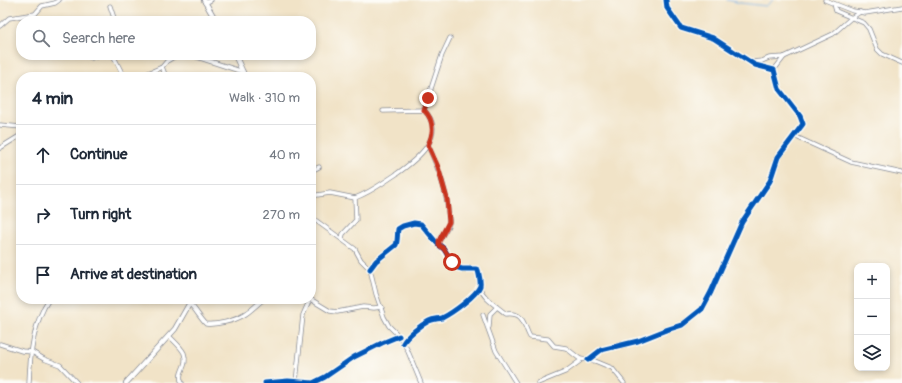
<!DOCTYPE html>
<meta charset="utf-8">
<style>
body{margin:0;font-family:Pangolin,sans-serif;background:#f2f2f3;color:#1f2937}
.controls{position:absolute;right:12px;bottom:12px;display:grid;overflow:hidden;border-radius:8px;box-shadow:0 2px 6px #0003}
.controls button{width:36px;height:36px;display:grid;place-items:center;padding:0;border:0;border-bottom:1px solid #e0e1e3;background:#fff;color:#1f2937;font:20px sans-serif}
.stop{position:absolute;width:12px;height:12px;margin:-9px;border:3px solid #c8321e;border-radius:50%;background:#fff}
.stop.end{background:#c8321e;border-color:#fff;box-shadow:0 1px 4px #0008}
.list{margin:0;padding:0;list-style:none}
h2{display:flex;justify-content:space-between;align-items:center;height:52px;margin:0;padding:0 16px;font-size:17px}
h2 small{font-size:13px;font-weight:400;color:#747a83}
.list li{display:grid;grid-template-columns:26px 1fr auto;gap:12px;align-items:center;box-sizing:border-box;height:60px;padding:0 16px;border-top:1px solid #e0e1e3}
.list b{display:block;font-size:15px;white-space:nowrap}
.list em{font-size:13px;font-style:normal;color:#747a83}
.icon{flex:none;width:22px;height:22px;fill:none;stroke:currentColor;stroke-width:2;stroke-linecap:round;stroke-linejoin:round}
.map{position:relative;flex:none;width:902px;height:383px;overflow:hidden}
.search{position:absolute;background:#fff;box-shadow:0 2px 6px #0003;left:16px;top:16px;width:300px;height:44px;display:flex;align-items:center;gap:10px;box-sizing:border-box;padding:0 14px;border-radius:16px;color:#747a83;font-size:15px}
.panel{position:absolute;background:#fff;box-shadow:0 2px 6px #0003;left:16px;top:72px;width:300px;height:232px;border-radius:16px}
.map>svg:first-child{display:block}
</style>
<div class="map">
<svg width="902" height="383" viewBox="0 0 902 383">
<rect width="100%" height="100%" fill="#fdfcf7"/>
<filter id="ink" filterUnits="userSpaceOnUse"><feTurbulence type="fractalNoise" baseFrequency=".025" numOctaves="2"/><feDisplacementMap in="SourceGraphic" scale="8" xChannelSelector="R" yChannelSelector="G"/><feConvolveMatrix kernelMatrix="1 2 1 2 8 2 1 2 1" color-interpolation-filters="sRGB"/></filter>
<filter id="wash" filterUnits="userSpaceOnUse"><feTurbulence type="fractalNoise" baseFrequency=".012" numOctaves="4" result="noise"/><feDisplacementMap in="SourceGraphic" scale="16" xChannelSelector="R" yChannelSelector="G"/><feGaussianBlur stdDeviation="0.9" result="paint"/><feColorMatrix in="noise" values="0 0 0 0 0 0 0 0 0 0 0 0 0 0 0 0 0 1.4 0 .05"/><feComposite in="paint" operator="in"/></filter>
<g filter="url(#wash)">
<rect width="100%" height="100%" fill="#f1e3c7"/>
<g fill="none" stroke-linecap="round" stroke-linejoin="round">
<!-- stream -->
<path stroke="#78b0e7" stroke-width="1" d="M727,0L741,3L766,6L773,0"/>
</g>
</g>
<g filter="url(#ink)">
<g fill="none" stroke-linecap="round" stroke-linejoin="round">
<!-- minor casing -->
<g stroke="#868992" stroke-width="5">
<g id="minor">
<path d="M666,0L667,8L681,28L713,38L755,65L774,70"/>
<path d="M825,0L853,11L865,13L902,7"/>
<path d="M205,3L211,0"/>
<path d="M834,4L836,11L864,23L869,29L877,49L882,54L902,63"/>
<path d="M110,6L115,21"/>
<path d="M0,26L9,18L35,14L42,6L55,3L59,0"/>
<path d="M89,55L91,58L102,55H113"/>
<path d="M113,55L124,77"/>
<path d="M191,55L243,72"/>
<path d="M752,62L762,61L769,58L784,57L833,34L851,18L860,12"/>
<path d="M162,67L166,77"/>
<path d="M774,70L784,57"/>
<path d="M139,77L162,67L167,61L177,55"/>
<path d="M424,110L442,55L450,38"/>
<path d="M0,125L21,127"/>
<path d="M794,136L851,162L902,173"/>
<path d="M428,145C437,166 446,187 448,211C448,215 450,219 449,223C447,231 439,236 439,245"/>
<path d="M0,148L21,135"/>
<path d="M311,171L319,167"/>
<path d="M311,196L330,193L355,198"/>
<path d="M311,217L355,249L361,260L370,269L376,294L384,317L389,326L399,336L407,349L421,383"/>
<path d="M342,239L343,234L356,220L355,198C371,192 381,184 395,175C415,161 449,136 424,110L383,111"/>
<path d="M370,269L376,261L396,245C398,240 397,234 398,229L403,226L414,223L421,224L436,242L444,249L455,267L462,269H476L478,270C479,275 481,281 480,286C476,296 452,313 442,318C438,319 433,319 429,321C421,325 408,335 403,343"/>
<path d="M479,286C484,300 496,305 506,314C525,312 523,325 530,337L548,339L554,346L566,348L580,359V361L565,372L538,383"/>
<path d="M310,299L330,311L337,312L363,307L374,308L382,307"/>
<path d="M190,304C196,310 200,318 206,324C217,325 234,321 244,315C251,311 257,304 264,299"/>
<path d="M483,315L496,351L516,383"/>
<path d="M489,327L490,314L497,307"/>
<path d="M169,336C174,341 181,347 184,353C189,367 176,372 182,383"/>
<path d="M0,344L22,351L32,352L44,359L60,365L77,383"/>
<path d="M580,359L595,361L612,368L624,383"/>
<path d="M588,360L601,350L638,341L666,330L682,325L702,309L711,292L742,222L770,181L778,157L803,124L800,116L779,89L774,70"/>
<path d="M296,382L303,315L310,299"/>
<path d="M29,383C30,355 33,323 49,299"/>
<path d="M265,383L288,381L313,383L325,377L354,357L382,343L399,336"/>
</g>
</g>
<!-- secondary casing -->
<g stroke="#868992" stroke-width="6">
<g id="secondary">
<path d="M204,0L216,21"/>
<path d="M235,55L245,77"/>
<path d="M126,383L175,329L192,299"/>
</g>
</g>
<!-- minor -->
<use href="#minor" stroke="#fff" stroke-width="3.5"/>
<!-- secondary -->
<use href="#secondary" stroke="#fff" stroke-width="4.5"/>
<!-- cycleway casing -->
<g stroke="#fdfcf7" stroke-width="8">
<g id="cycleway">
<path d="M370,269L376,261L396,245C398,240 397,234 398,229L403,226L414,223L421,224L436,242L444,249L455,267L462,269H476L478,270C479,275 481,281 480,286C476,296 452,313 442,318C438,319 433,319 429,321C421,325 408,335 403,343"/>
<path d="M588,360L601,350L638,341L666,330L682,325L702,309L711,292L742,222L770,181L778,157L803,124L800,116L779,89L774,70L755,65L713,38L681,28L667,8L666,0"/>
<path d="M265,383L288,381L313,383L325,377L354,357L382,343L399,336"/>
</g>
</g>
<!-- cycleway -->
<use href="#cycleway" stroke="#0057b8" stroke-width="5"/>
</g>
</g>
<g fill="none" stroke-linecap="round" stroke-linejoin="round" filter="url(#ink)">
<!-- route -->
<path stroke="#c8321e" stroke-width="5" d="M428,98L424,110C434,120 434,133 428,145L438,167L447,199L449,222L439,241V245L444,249L452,262"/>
</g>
</svg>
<div class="controls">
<button>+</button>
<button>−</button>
<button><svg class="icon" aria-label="layers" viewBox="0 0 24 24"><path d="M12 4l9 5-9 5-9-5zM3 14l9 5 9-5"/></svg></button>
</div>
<div class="stop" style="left:452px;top:262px"></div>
<div class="stop end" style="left:428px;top:98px"></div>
<div class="search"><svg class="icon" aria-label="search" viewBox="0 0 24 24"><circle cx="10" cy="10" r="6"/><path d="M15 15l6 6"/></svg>Search here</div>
<section class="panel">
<h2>4 min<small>Walk · 310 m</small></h2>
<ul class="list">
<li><svg class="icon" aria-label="ahead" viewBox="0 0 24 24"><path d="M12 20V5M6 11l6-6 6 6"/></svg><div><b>Continue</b></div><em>40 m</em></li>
<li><svg class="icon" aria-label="right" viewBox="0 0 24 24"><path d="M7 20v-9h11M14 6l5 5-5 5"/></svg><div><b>Turn right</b></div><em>270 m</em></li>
<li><svg class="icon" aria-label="arrive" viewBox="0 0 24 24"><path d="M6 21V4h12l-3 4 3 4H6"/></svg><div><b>Arrive at destination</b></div></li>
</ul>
</section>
</div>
